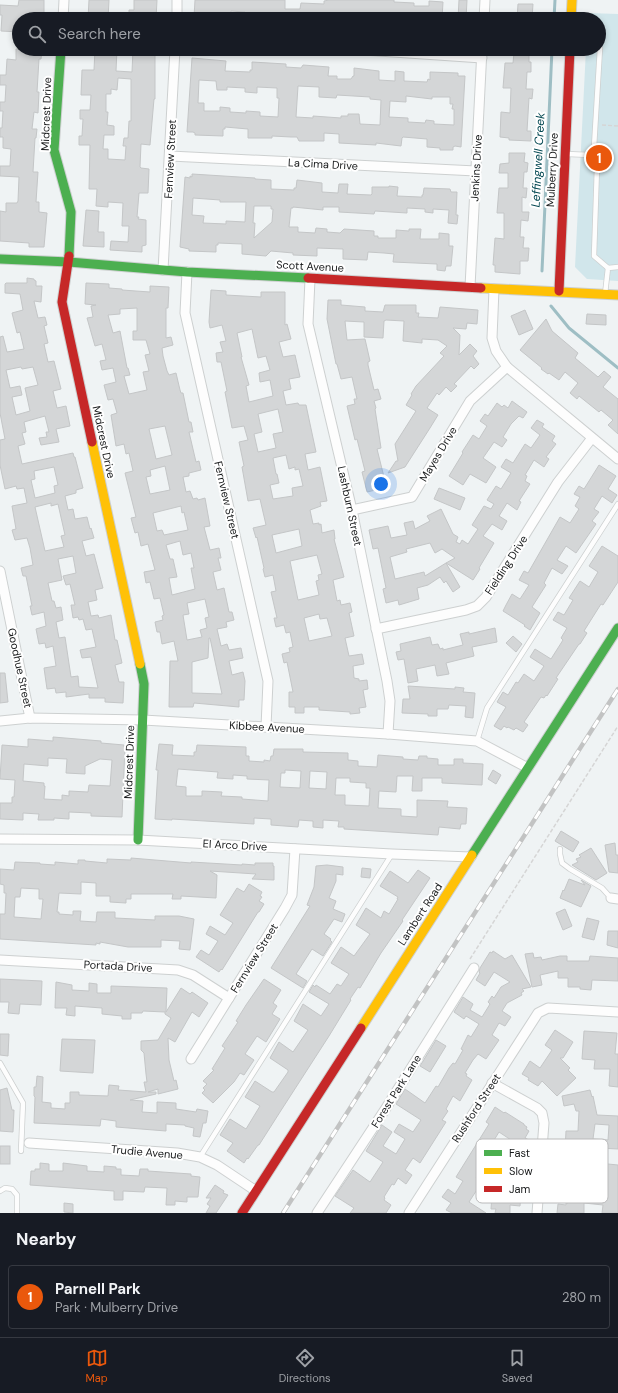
<!DOCTYPE html>
<meta charset="utf-8">
<style>
body{margin:0;font-family:"DM Sans",sans-serif;background:#242831;color:#f1f3f6}
.you{position:absolute;left:381px;top:484px;width:14px;height:14px;margin:-10px;border:3px solid #fff;border-radius:50%;background:#1a73e8;box-shadow:0 0 0 6px #1a73e833}
.badge{display:grid;place-items:center;width:26px;height:26px;border-radius:50%;background:#ea580c;color:#fff;font-size:13px;font-weight:700}
.pin{position:absolute;translate:-50% -50%;border:2px solid #fff;box-shadow:0 1px 4px #0006}
.list{margin:0;padding:0;list-style:none}
h2{display:flex;justify-content:space-between;align-items:center;height:52px;margin:0;padding:0 16px;font-size:17px}
h2 small{font-size:13px;font-weight:400;color:#9ea1a6}
.list li{display:grid;grid-template-columns:26px 1fr auto;gap:12px;align-items:center;box-sizing:border-box;height:64px;margin:0 8px 8px;padding:0 8px;border:1px solid #363941;border-radius:4px}
.list b{display:block;font-size:15px;white-space:nowrap}
.list p{margin:0;font-size:13px;white-space:nowrap;color:#9ea1a6}
.list em{font-size:13px;font-style:normal;color:#9ea1a6}
.icon{flex:none;width:22px;height:22px;fill:none;stroke:currentColor;stroke-width:2;stroke-linecap:round;stroke-linejoin:round}
.map{position:relative;flex:none;width:618px;height:1213px;overflow:hidden}
.search{position:absolute;background:#171b24;box-shadow:0 2px 6px #0003;left:12px;right:12px;top:12px;height:44px;display:flex;align-items:center;gap:10px;box-sizing:border-box;padding:0 14px;border-radius:22px;color:#9ea1a6;font-size:15px}
.sheet{height:124px;background:#171b24}
nav{display:flex;justify-content:space-around;align-items:center;box-sizing:border-box;height:56px;border-top:1px solid #363941;background:#171b24;font-size:11px;color:#9ea1a6}
nav a{display:grid;justify-items:center;gap:2px}
nav .on{color:#ea580c}
.map>svg:first-child{display:block}
</style>
<div class="map">
<svg width="618" height="1213" viewBox="0 0 618 1213">
<rect width="100%" height="100%" fill="#eff3f4"/>
<!-- green -->
<path fill="#d1e6eb" d="M588,13L618,14V281L587,279L575,267L586,49H599V19H588Z"/>
<g fill="none" stroke-linecap="round" stroke-linejoin="round">
<!-- stream -->
<g stroke="#9ebec4" stroke-width="3">
<path d="M554,19L555,0"/>
<path d="M542,271L552,49"/>
<path d="M551,306L569,328L618,368"/>
</g>
</g>
<!-- building -->
<g fill="#d4d6d7" stroke="#c4c6c7" fill-rule="evenodd">
<path d="M19,0H44V19H19V32L1,31L2,15H0V5L18,6Z"/>
<path d="M89,0H109L108,19H88Z"/>
<path d="M134,0H157L156,19H129V10H134Z"/>
<path d="M195,0H285V9H300L301,3L324,4V1L329,0H394V2L414,3V6H429V1L443,2L442,19H357V17L340,16V19H254L255,14L245,13V12L231,11V13H229V19H202V17H194Z"/>
<path d="M459,0H467L466,19H458Z"/>
<path d="M518,4H533L532,19H517Z"/>
<path d="M16,49H42L41,59H39L37,92H39L38,113L34,112L32,129H37L36,138H35L33,172H38L36,202H39V212L47,213L44,247H29V243L0,241V211L6,212V203H17L18,201L19,177L0,176V166H10L11,149L3,148V137H0V128H2L3,111H0V102H5L6,85H0V75H6L7,59L16,60Z"/>
<path d="M95,49H117L116,71L132,72L133,49H155V99H154L150,145L141,144L140,167L141,168L149,169L148,193H139L137,217H139L138,219L146,220V245L142,246V252L110,250L111,241L128,242L129,226H122L123,203L108,202V207L96,206L97,189H89L90,145H79V136H82L83,119H80V110H90L91,95H81L82,70H94ZM118,78L131,79V121H129L128,138H124L123,146H126L125,160L108,159V149H103L104,135H114V126L107,125L108,112H106V94H111V89L117,90Z"/>
<path d="M514,53L529,54V62H531V72H527L526,89H533L532,99L529,98L527,131H531V141L509,140V138L500,137L501,112L510,113L511,88H503L505,63H513Z"/>
<path d="M192,58L226,61L225,71L250,72V70H252V62L286,64V67L301,68L303,65L329,67L328,76H337V79H351L353,76H354V68L379,71V80L395,81V71L404,72V81L427,82L428,79L430,80V72L458,73V76H465L461,147L455,146L453,147V150H440V148L427,147V139L403,137L402,138L401,146L376,143V145L339,143V134L324,133V141H299L297,137H291L272,136V138H248V129L225,127V129H223V136L195,135V133L193,132H187ZM199,80L216,81L217,90H227V87L245,88V92L257,93V87L277,88V98H279L278,117L260,116V112L246,111V113L230,112V108L220,107V111H204V103H198ZM298,86L319,87V97L336,98L337,95L370,97V99L381,100L380,125L360,124L359,114H348V116H341V118L313,116V118L296,117ZM406,96L432,99V97H450V104H453L452,109H454V125L434,124V121L426,120L425,123L408,122V118L389,117L390,101L406,102Z"/>
<path d="M509,153H525L524,162L528,163L527,172H524L523,188H527L526,198L522,197V212H529L528,221L521,220L520,237H524L523,248H529L528,261H520V274L495,272V265H493L495,238L504,239V213H497L499,188H508V173H499L500,164L509,163Z"/>
<path d="M192,174L255,178V179L271,180V189L294,190V188H296L297,180L322,183V192L338,193L339,184H348L347,194L371,195L372,194V187H389V186L398,187L397,196L420,197H422V195H423L424,188L450,189L451,192H457L456,215H458L457,224L448,223L449,210L433,209V213L425,212V209L407,208V213L375,211L374,214L339,212V207H323V210L293,207V208H291L289,227H298V232L315,233L316,228L327,229V232L340,233L344,229L374,231V236H378V238H396V230L409,231V229H421L420,239H439V233L449,234V246H453L451,266H446L445,271L437,270V264L393,262L394,254L384,253L368,252L367,260L343,259V249L317,248V256L293,255V253L271,251L266,256L242,254V244L218,243V245H216V252L189,251V249L180,247L185,177L190,178V176L192,177ZM193,198L220,200V202H246L245,222L226,221V224L203,223L204,216L192,215ZM254,206H271V209H273L272,222L254,238L255,223H253Z"/>
<path d="M86,210L99,211L98,232H104V247L83,246Z"/>
<path d="M27,278L34,279V280L36,281V286H42L41,302L34,301L38,318L45,317L47,325L44,326L48,343L44,344L48,362L54,361L61,389L53,391L57,408L66,406L70,426L56,429L59,442L41,445L39,438L47,437L46,432H49L45,416L24,422L26,432L22,433L25,444L18,446L22,464L73,453L74,457H75L83,488L76,490V493L65,496L68,510L73,509L75,519L87,517L90,529L91,528L94,538L82,541L86,556L94,554L103,588L95,590L97,600L88,602L91,616L98,615L99,618L111,615L115,640H117L122,663L115,665L119,682H124L123,703L105,702V698H89V694L66,697V692L56,693L55,688L47,689L44,668L56,666L53,646L46,648L45,643L39,644L36,629L46,626L44,612L32,615L30,606H32L26,576H23L21,568L33,565L30,548L27,538L15,540L12,530L16,529L12,506L27,503L24,488L17,489L16,486L5,489L0,465V440L5,439L0,413V337L3,336L7,352L24,349L20,332L17,333L12,313L23,310L20,294L5,293V284L6,283H27ZM21,367L22,369L33,367L38,385L25,388L30,411L16,415L12,397L22,395L20,386L10,388L6,370ZM54,467L58,485L54,486L55,493L35,498L31,480L35,479L34,471ZM51,503V506L58,504L65,535L61,536L64,547L45,551L35,507ZM73,556L76,573L63,576L66,585L70,584L75,605H71L73,618L78,617L79,620L83,619L86,630L92,629L96,647L80,650L82,658L91,657L98,688L79,687L78,676L71,677L65,637L59,638L56,622L63,620L61,607L56,608L54,601H52L48,583L62,580L58,559Z"/>
<path d="M86,283L109,284V288L122,289V290L150,292V286L169,287L168,308H166V338L171,337L173,345L162,348L163,356L167,371L169,375L176,373L180,390L181,393H183L189,422H191L193,432H189L196,462L199,461L201,470L189,473V476L183,477L186,492L190,491L193,499L197,498L198,500L205,498L210,526L204,527L209,546L210,550L219,548L221,558H218L221,570L213,572L217,590L224,588L229,612H232L234,620L226,622L227,627L217,629L221,646L227,644L229,650L241,648L243,658L229,661L232,675L243,672L245,681L244,700H239V707L194,703L193,707H169L170,661H178L174,641L162,644L160,632H157L155,622L163,620L162,616L164,615L160,598L154,599L150,582L146,583L144,572L155,570L148,544L141,546L138,532L135,533L131,518L136,517L125,473L133,471L129,453L126,454L124,444L116,446L111,415L117,413L113,399L108,400L104,385L116,382L113,368L102,370L100,361L106,360L102,344L95,346L87,318L93,317L91,306L96,305L85,304ZM137,308V331H133V340H146L150,354L145,355L149,371L143,372L147,390L129,394L124,376L130,375L128,368H127L120,331L113,333L108,315L120,314V309ZM165,426L172,455L156,459L149,429ZM165,466L170,490L150,494L146,477L151,476L150,470ZM181,506L182,513L184,512L188,530L164,535L162,530L157,531L153,513ZM180,541L183,555L191,553L194,568H191L195,589L172,595L169,578L177,577L173,559H170L166,545ZM205,599L209,617L205,618L207,628L200,630L202,637L187,640L183,615L189,614L187,603ZM209,638H210L222,694L192,693V662L208,658Z"/>
<path d="M211,290L226,291V295L261,297V292H285V325L287,324L291,339L279,342L283,357L295,355L300,377L289,379L291,389L283,391L286,405L298,403L299,405H306L316,452L305,454L308,470L320,467L327,501L320,502L321,506L310,510L313,524L319,523V525L321,524L322,533L334,530L335,539H334L344,577L333,580L337,601L340,600L341,605L350,603L352,612L349,613L354,636L345,638L349,656L362,654L364,664L353,666L354,678L359,679V681L367,680L368,689L363,690L366,707L359,708L360,713L350,714V712L319,710V707H304V713H295V707H289V692H293L287,662L284,663L282,654L290,652L289,648L293,647L290,632L286,633L284,625L276,627L274,618H277L271,592L276,591L273,575L265,577L263,569L264,568L257,537L256,538L253,528L266,525L260,499L248,501L242,467L244,466L239,442L248,440L244,426L232,428L225,392L227,391L221,362H217L216,353L223,352L220,342L226,341L222,325L210,328L209,322ZM252,329L258,358L266,356L270,370L259,373L260,382L270,380L273,396L249,402L246,386L249,385L241,357H242L237,333ZM278,409L283,432L273,434L276,448L258,452L254,434L262,432L258,414ZM286,455L289,469L295,467V470L299,469L303,486L292,488L293,496L273,499L270,485L279,483L277,474H276L273,458ZM299,529L302,546L276,553L272,535ZM317,555L322,574L318,575L319,580L316,581L319,595L298,600L290,561ZM319,614L320,619L327,618L332,636L309,641L304,618Z"/>
<path d="M328,300H341V305L365,307V311L383,312L385,305H416V313H419L418,317L438,318L440,307L478,310L477,324L467,323L466,329L453,328L460,335L459,355L470,344L477,351L473,356L479,364L474,369L471,366L454,384L457,386L451,392L446,387L439,395L437,393L427,408L438,415L430,428L405,467L388,473L396,461H398L395,444L416,411L406,405L412,395L411,394L416,386L444,356L440,353L447,346L438,340L422,339V343L403,341L404,321L386,320L384,321L383,338L364,337V322L345,321L347,340L365,339L370,361L368,362V365L374,390L378,389L381,399L374,401L376,408L375,409L381,448L377,449L384,477L378,478L380,489L367,492L362,472L365,471L357,439L355,440L347,406L355,404L354,399H357L352,377L341,379L337,364H336L327,319Z"/>
<path d="M525,310L533,329L519,335L511,316Z"/>
<path d="M587,314L606,315V325L586,324Z"/>
<path d="M546,319L552,331L578,353L575,358L598,377L604,371L611,377L603,387L618,399V434L608,425L613,420L601,410L599,412L579,396L577,399L570,393L578,383L565,372L559,380L549,373L548,374L541,369L542,368L520,350Z"/>
<path d="M512,401L527,412L523,418L519,416L511,424L503,437L507,440L502,447L494,442L483,458L496,467L486,483L470,474L463,485L449,476L463,453L462,452L473,435L479,439L487,426L480,421L485,414L488,416L497,403L502,407L504,405L508,408Z"/>
<path d="M537,420L544,424L542,427L555,436L552,441L556,444L546,457L549,459L544,467L534,460L525,475L527,476L525,481L530,484L519,501L521,502L517,510L507,503L499,516L507,521L502,530L492,524L483,536L494,543L479,568L480,569L473,580L446,563L455,558L442,549L435,553L430,543L406,549L407,552L390,557L395,579L424,572L425,576L446,563L460,587L453,592L446,581L444,583L440,577L428,585L417,588L419,599L399,605L398,600L386,603L383,589L386,588L378,548L373,549L369,530L388,526L391,538L407,535L404,523L413,521L415,529L430,521L427,516L441,509L453,534L458,537L456,542L460,544L462,540L468,544L478,529L472,525L484,506L491,509L494,504L487,500L496,486L501,489L511,473L501,467L506,459L513,463L525,444L531,448L540,435L531,428Z"/>
<path d="M599,465L616,476L608,489L617,495L612,503L602,496L594,509L599,512L592,521L596,524L576,553L566,546L557,560L568,566L562,574L552,568L544,583L546,585L532,607L540,613L530,630L524,626L525,625L503,611L506,605L512,594L520,599L529,585L519,580L524,571L528,573L560,517L570,523L579,509L575,506L580,497L574,494L579,486L584,489Z"/>
<path d="M439,488L465,498L460,510L434,499Z"/>
<path d="M602,546L618,556V582L603,605L601,604L584,631L587,633L580,644H579L556,678L558,679L547,696L546,695L544,698L541,697L524,722L528,725L523,732L516,728L514,730L508,727L507,728L504,726L501,730L494,726L506,707L497,702L503,692L508,695L516,682L518,683L524,674L534,681L544,666L530,657L535,649L551,659L563,640L561,638L567,628L553,620L558,612L564,615L573,600L569,598L580,581L589,587L598,572L589,566Z"/>
<path d="M495,628L497,642L472,647L474,656L446,663L449,674L437,676L435,665L416,669L418,681L408,683L404,659L398,660L396,652L401,651L400,644L430,637L432,645L438,644L440,649L443,648V650L463,645L460,634L469,632V634Z"/>
<path d="M513,636L522,644L516,652L506,643Z"/>
<path d="M0,673H5L8,702L0,703Z"/>
<path d="M408,686L455,689V687L464,688L463,692L475,693L473,718L465,717L466,706L449,705L448,709H437V716H428V714L402,713L403,699H410Z"/>
<path d="M53,737L101,741V743L124,745V747H125L122,817L91,816V813L69,812V819L54,818V820H38L39,814L23,813V820L0,819V803H12V797H14L15,780L0,779L2,745L28,747V739L53,741ZM48,758L67,759L66,773L85,774V766L100,759L112,760L110,786L89,785L88,792L69,791V796L62,795V800L44,799L45,786H44V783L23,781L24,764L48,766Z"/>
<path d="M159,744L173,745L172,755L194,756V752H196L197,745L246,747V756H249V761L264,762V760L270,761L271,756H273L274,749H303V752L348,753V760L358,761V766L377,767L378,755L403,757V759L418,760L419,756H427V758L438,759V765H454V759H463V763L483,764L482,785L442,783V778H422V791H412L413,776H397L396,792L379,791L378,808L401,809V816L417,817V800L448,801L447,807L467,808L466,824H461L460,829L439,827L438,835L344,829V827H338L339,821L323,820V828L313,827V821L299,820L298,827L271,825V819L254,818V824L172,819V820L155,819L158,770H156ZM178,769L218,772L217,778L233,779V775L247,776V779L269,780L268,801L242,799V797L221,796L222,792L202,791V796H186V787L176,786ZM285,770L301,771L300,788L280,787L281,773H285ZM310,771L327,772L326,789L309,788ZM336,778H350V782L366,783V788H370L369,806L345,805V795H335Z"/>
<path d="M493,770L501,775L496,784L488,779Z"/>
<path d="M561,831L579,842L573,852L555,841Z"/>
<path d="M615,843L616,855H618V873L609,872L605,845Z"/>
<path d="M591,848L607,873L596,880L572,865L578,862L576,859L581,857L579,855Z"/>
<path d="M131,858L191,863V862L242,865V864L255,865V863H273V866H274V880L252,879L256,874L210,871L217,875L216,898L181,896V899H172L173,894H131V899H126V903L110,902V896H96V883L81,882V894L59,893L57,912H59V914L73,915V911H81L80,921L96,922L97,912H115V918L155,920V916H179L194,919L190,950L179,949L180,941L161,940V947H128L100,942V944L96,943V945L0,939V914H5L6,893H4V885L0,884V869L14,870L15,862L40,863V864L55,865V862L78,864V860H85V861L107,863V859L131,860ZM21,888L39,889V899H43L41,919L14,917L15,897H20Z"/>
<path d="M327,865L343,867V875L336,874V881L329,898L336,901L333,909L345,914L342,922L334,919L324,934L331,939L330,940L332,942L323,956L312,949L296,974L307,981L303,988L271,968L310,906L307,905L314,887L316,866Z"/>
<path d="M362,868L371,869L370,878L361,877Z"/>
<path d="M418,870L430,878L402,920L403,921L381,953L360,988L358,987L350,999L351,1000L329,1036L280,1112L259,1145H258L248,1159L247,1158L244,1163L227,1151L233,1143L220,1135L230,1119L246,1129L260,1106L245,1097L255,1081L272,1092H274L288,1072V1070L270,1058L279,1042L293,1052L308,1030L294,1021L303,1004L321,1016L329,1004L309,992L313,985L315,987L316,985L330,994L337,984L341,986L349,974L331,963L341,947L354,956L370,934L356,925L366,908L381,918L384,911L389,914L398,899H397L398,897L380,886L390,871L408,883Z"/>
<path d="M569,879L585,885L581,880L591,886L581,907L560,898L563,890L564,891Z"/>
<path d="M249,884L262,892L260,896L262,897L259,901L264,904L259,912H258L222,970L221,969L219,972L196,957L201,950L209,955L218,941L206,934L210,926L225,935L233,923L220,915L237,888L244,892Z"/>
<path d="M565,909L572,926L563,930L556,913Z"/>
<path d="M587,918L599,921L594,940L582,937Z"/>
<path d="M608,931H618V948L607,945Z"/>
<path d="M493,951L505,959L512,955L531,987L522,989L524,991L521,993L522,995L507,1003L502,1011L511,1017L505,1026L499,1023L492,1035L499,1040L486,1059L478,1054L473,1060L465,1073L467,1074L466,1076L472,1080L460,1101L453,1096L446,1109L448,1111L442,1120L446,1122L420,1163L413,1158L405,1170L412,1175L406,1184L398,1178L394,1185L392,1184L384,1197L385,1198L384,1200L391,1205L386,1213H350L354,1208L335,1196L353,1170L370,1182L383,1162L366,1151L382,1125L392,1132L383,1146L396,1154L405,1139L394,1132L399,1124L413,1132L421,1120L396,1104L405,1089L425,1103L436,1086L438,1087L449,1068L453,1063L455,1064L463,1050L461,1049L468,1035L471,1037L479,1024L466,1016L464,1019L454,1012L463,997L473,1004L470,1010L482,1017L490,1004L488,1002L492,996L494,998L501,987L510,982L494,972L485,986L476,980L480,973L479,972L480,968L490,952L492,953Z"/>
<path d="M533,953L534,958L541,957L542,960L560,956H567V961H589L590,956L618,958V981L592,980L591,990L580,989V987H568V978H558V971L540,975L542,985L532,987L525,954Z"/>
<path d="M0,979L42,981L41,1005L20,1004L19,1014L8,1013L9,1002H0Z"/>
<path d="M264,979L281,990L273,1003L277,1006L272,1014L280,1019L266,1042L257,1036L245,1054L254,1060L244,1075L240,1073L234,1082L213,1103L202,1093L205,1090L203,1088L207,1084L203,1081L214,1070L212,1069L225,1048L222,1046L238,1022L236,1021L246,1005Z"/>
<path d="M56,982L72,985V990L89,991V983L97,984V993H111V986L167,988L166,1012L181,988L190,994L192,992L208,1003L199,1017L192,1012L175,1042L168,1038L169,1060L174,1081L176,1080L178,1089L158,1094V1089L148,1092H156V1094L130,1100L143,1101L142,1112L157,1113V1102L176,1103V1109L196,1112L197,1109L208,1111L206,1123H203L200,1137L193,1136L194,1128L185,1126V1125L166,1124V1131L116,1127V1121L101,1119L100,1126L34,1123L35,1097L34,1096V1087H36L37,1076L43,1077L42,1102L51,1103V1108L65,1109V1103H70V1092H79V1095L108,1096L109,1085L119,1086L118,1090L146,1092L144,1082H147L146,1074L144,1053L141,1050V1041L158,1040L171,1018L165,1014V1012L143,1011L142,1013H131V1019H122V1016L102,1014V1008L75,1006V1016L66,1015L67,1008H55Z"/>
<path d="M555,1030L573,1042L563,1058H560L570,1068L568,1070L576,1078L557,1096L542,1081L538,1086L528,1080L529,1078L522,1074L530,1061L540,1068L552,1050L545,1045Z"/>
<path d="M584,1031L617,1033L615,1054H618V1087L609,1086L610,1069H594L595,1060L582,1059Z"/>
<path d="M0,1034H9L8,1056L0,1055Z"/>
<path d="M62,1039L95,1040L93,1073L60,1071Z"/>
<path d="M436,1040L446,1046L430,1072L420,1066Z"/>
<path d="M7,1088L12,1110H14L13,1132L0,1131V1090Z"/>
<path d="M590,1090L592,1097L593,1096L597,1115L618,1116V1149L598,1148V1155L582,1153L581,1170H589V1179H587L586,1195L601,1196L602,1190H606L607,1174L597,1173L598,1163L618,1165V1213H602L603,1205L584,1203V1213H557L558,1204L566,1205V1203H568L569,1180H560L561,1156H562L563,1151H565L566,1131H578L579,1111H576L574,1104L564,1106L562,1096ZM595,1124L609,1125L608,1140L593,1139Z"/>
<path d="M495,1107L504,1113L505,1112L524,1124V1125L527,1127L526,1129L529,1131L525,1138L529,1140L525,1147L520,1206L510,1205V1213H495L496,1209H491L492,1194H501L502,1174H512L515,1140L514,1142L499,1132L488,1150L498,1156L493,1165L487,1160L476,1178L482,1182L469,1202L486,1213H452L446,1210L451,1203L442,1197L448,1189L455,1194L463,1181L456,1177L489,1124L486,1122Z"/>
<rect x="0" y="1146" width="10" height="18"/>
<path d="M40,1163L49,1164V1171H63V1163L87,1166V1171L104,1172V1166L116,1167V1169H121V1175L139,1176L140,1169H148V1171L191,1174V1176L200,1177L198,1197H187V1202L175,1201V1205H166L167,1188L145,1187L144,1192L123,1191V1200H114V1191L30,1185L31,1171H35V1169H40Z"/>
<path d="M215,1185L224,1191L223,1193L228,1195L216,1213H206L210,1206L207,1204L211,1198H206Z"/>
<path d="M64,1203L73,1204V1213L64,1212Z"/>
</g>
<g fill="none" stroke-linecap="round" stroke-linejoin="round">
<!-- lane casing -->
<g stroke="#cdd0d0" stroke-width="6">
<g id="lane">
<path d="M567,154L590,155L594,147L600,48L599,46"/>
<path d="M590,155L596,161L597,167L594,256L608,268"/>
<path d="M605,294L608,268L618,267"/>
<path d="M477,741L487,708L618,504"/>
<path d="M560,849V854L562,863L570,869L602,888L611,898"/>
<path d="M0,1063L23,1103L21,1151"/>
<path d="M200,1157L392,854"/>
<path d="M0,1191L5,1188L12,1189L17,1195V1213"/>
</g>
</g>
<!-- street casing -->
<g stroke="#cdd0d0" stroke-width="11">
<g id="street">
<path d="M63,19L64,0"/>
<path d="M177,19V0"/>
<path d="M484,19L485,0"/>
<path d="M349,49L482,58"/>
<path d="M170,156L476,171"/>
<path d="M163,270L175,49"/>
<path d="M187,272L185,313L268,681L266,727"/>
<path d="M310,279L308,324L352,510L387,681L390,701L388,734"/>
<path d="M470,287L482,49"/>
<path d="M494,289L492,338L496,351L507,367L618,459"/>
<path d="M352,510L412,497L470,401L507,367"/>
<path d="M0,571L30,718"/>
<path d="M376,629L466,610L477,606L486,597L558,482L592,438"/>
<path d="M0,721L30,718L143,720L388,734L477,741L528,768"/>
<path d="M0,839L138,840L392,854L471,857"/>
<path d="M611,898L618,899"/>
<path d="M0,960L178,970L193,975L229,998"/>
<path d="M191,1059L285,908L292,895L295,849"/>
<path d="M492,1083L537,1108L542,1113L544,1123L537,1213"/>
<path d="M29,1143L177,1153L200,1157L217,1165L256,1191"/>
<path d="M317,1213L386,1108L474,968"/>
<path d="M409,1213L538,1013L548,1008L618,1012"/>
</g>
</g>
<!-- fast casing -->
<g stroke="#cdd0d0" stroke-width="11">
<g id="fast">
<path d="M61,49L54,150L71,212L69,256"/>
<path d="M0,259L69,262L187,272L308,278"/>
<path d="M138,840L144,684L140,664"/>
<path d="M472,855L618,628"/>
</g>
</g>
<!-- slow casing -->
<g stroke="#cdd0d0" stroke-width="11">
<g id="slow">
<path d="M571,19L572,0"/>
<path d="M481,288L618,295"/>
<path d="M92,442L140,664"/>
<path d="M361,1028L472,855"/>
</g>
</g>
<!-- jam casing -->
<g stroke="#cdd0d0" stroke-width="11">
<g id="jam">
<path d="M69,256L62,302L92,442"/>
<path d="M308,278L481,288"/>
<path d="M559,291L570,49"/>
<path d="M242,1213L361,1028"/>
</g>
</g>
<!-- path -->
<g stroke="#d5d5d5" stroke-width="1.5" stroke-dasharray="4 2" stroke-linecap="butt">
<path d="M602,125L618,126"/>
<path d="M470,959L618,726"/>
</g>
<!-- lane -->
<use href="#lane" stroke="#fdfdfd" stroke-width="4.5"/>
<!-- street -->
<use href="#street" stroke="#fdfdfd" stroke-width="9"/>
<!-- fast -->
<use href="#fast" stroke="#4caf50" stroke-width="9"/>
<!-- slow -->
<use href="#slow" stroke="#ffc107" stroke-width="9"/>
<!-- jam -->
<use href="#jam" stroke="#c62828" stroke-width="9"/>
<!-- rail casing -->
<g stroke="#c2c3c3" stroke-width="4.5">
<path id="rail" d="M283,1213L618,689"/>
</g>
<!-- rail -->
<use href="#rail" stroke="#fff" stroke-width="3" stroke-dasharray="9" stroke-linecap="butt"/>
</g>
<g text-anchor="middle" dominant-baseline="central" stroke-width="4" stroke-linejoin="round" paint-order="stroke">
<!-- street labels -->
<g font-size="11" fill="#181a1b" stroke="#fff">
<text transform="translate(46 114) rotate(-88)">Midcrest Drive</text>
<text transform="translate(170 159) rotate(-87)">Fernview Street</text>
<text transform="translate(323 164) rotate(3)">La Cima Drive</text>
<text transform="translate(476 168) rotate(-87)">Jenkins Drive</text>
<text transform="translate(552 170) rotate(-87)">Mulberry Drive</text>
<text transform="translate(310 266) rotate(3)">Scott Avenue</text>
<text transform="translate(104 442) rotate(78)">Midcrest Drive</text>
<text transform="translate(438 454) rotate(-59)">Mayes Drive</text>
<text transform="translate(227 500) rotate(77)">Fernview Street</text>
<text transform="translate(350 506) rotate(78)">Lashburn Street</text>
<text transform="translate(506 565) rotate(-57)">Fielding Drive</text>
<text transform="translate(20 668) rotate(78)">Goodhue Street</text>
<text transform="translate(267 727) rotate(3)">Kibbee Avenue</text>
<text transform="translate(129 762) rotate(-88)">Midcrest Drive</text>
<text transform="translate(235 845) rotate(3)">El Arco Drive</text>
<text transform="translate(420 914) rotate(-57)">Lambert Road</text>
<text transform="translate(254 958) rotate(-58)">Fernview Street</text>
<text transform="translate(118 966) rotate(3)">Portada Drive</text>
<text transform="translate(396 1091) rotate(-58)">Forest Park Lane</text>
<text transform="translate(476 1108) rotate(-57)">Rushford Street</text>
<text transform="translate(147 1152) rotate(5)">Trudie Avenue</text>
</g>
<!-- water labels -->
<g font-size="12" font-style="italic" fill="#004650" stroke="#fff">
<text transform="translate(538 160) rotate(-87)">Leffingwell Creek</text>
</g>
</g>
<!-- legend -->
<rect x="476" y="1139" width="132" height="64" rx="6" fill="#fff" stroke="#bababb" stroke-width="1"/>
<rect x="484" y="1150" width="18" height="6" fill="#4caf50"/>
<rect x="484" y="1168" width="18" height="6" fill="#ffc107"/>
<rect x="484" y="1186" width="18" height="6" fill="#c62828"/>
<g font-size="11" fill="#181a1b">
<text x="509" y="1157">Fast</text>
<text x="509" y="1175">Slow</text>
<text x="509" y="1193">Jam</text>
</g>
</svg>
<div class="you"></div>
<div class="pin badge" style="left:599px;top:158px">1</div>
<div class="search"><svg class="icon" aria-label="search" viewBox="0 0 24 24"><circle cx="10" cy="10" r="6"/><path d="M15 15l6 6"/></svg>Search here</div>
</div>
<section class="sheet">
<h2>Nearby<small></small></h2>
<ul class="list">
<li><span class="badge">1</span><div><b>Parnell Park</b><p>Park · Mulberry Drive</p></div><em>280 m</em></li>
</ul>
</section>
<nav>
<a class="on"><svg class="icon" aria-label="map" viewBox="0 0 24 24"><path d="M3 6l6-2 6 2 6-2v14l-6 2-6-2-6 2zM9 4v14M15 6v14"/></svg>Map</a>
<a><svg class="icon" aria-label="directions" viewBox="0 0 24 24"><path d="M12 3l9 9-9 9-9-9zM9 14v-3h6M13 9l2 2-2 2"/></svg>Directions</a>
<a><svg class="icon" aria-label="saved" viewBox="0 0 24 24"><path d="M7 4h10v16l-5-4-5 4z"/></svg>Saved</a>
</nav>
